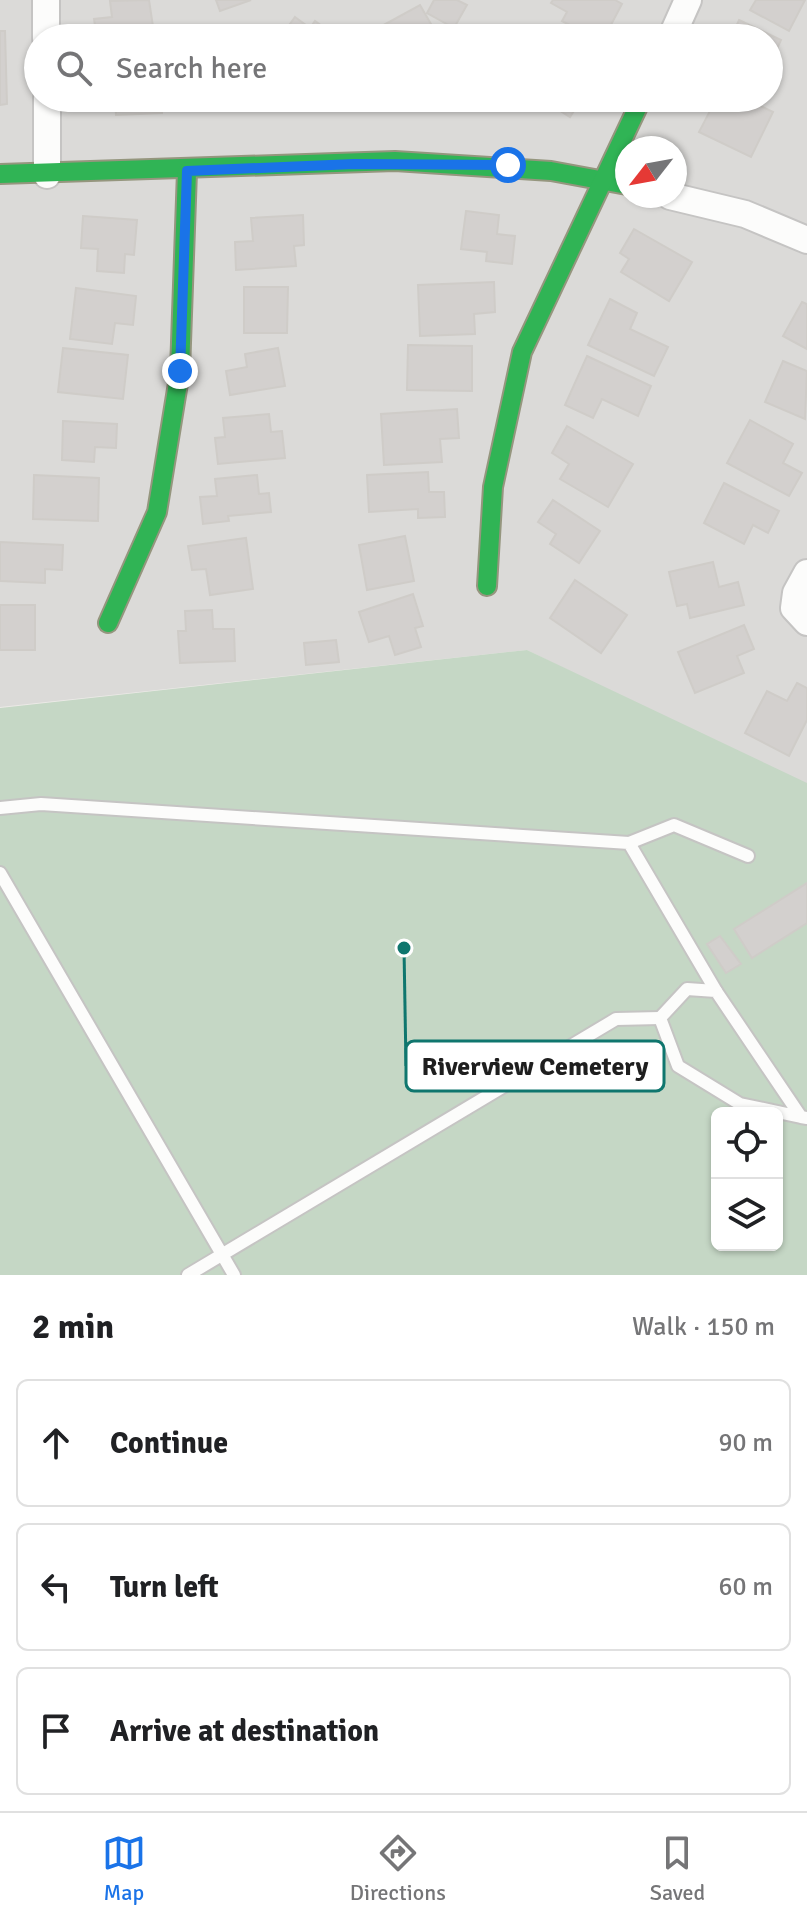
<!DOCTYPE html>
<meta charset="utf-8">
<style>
body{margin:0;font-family:Signika,sans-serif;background:#f6f6f6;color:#202124}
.controls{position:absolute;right:24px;bottom:24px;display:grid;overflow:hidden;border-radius:12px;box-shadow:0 2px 6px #0004}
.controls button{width:72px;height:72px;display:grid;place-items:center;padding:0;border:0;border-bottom:2px solid #e0e0e0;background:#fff;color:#202124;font:40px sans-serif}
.compass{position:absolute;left:615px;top:136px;width:72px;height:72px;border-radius:50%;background:#fff;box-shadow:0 2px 6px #0004;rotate:239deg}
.stop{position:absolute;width:24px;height:24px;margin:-18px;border:6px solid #1a73e8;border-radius:50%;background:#fff}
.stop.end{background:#1a73e8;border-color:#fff;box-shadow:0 2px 8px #0008}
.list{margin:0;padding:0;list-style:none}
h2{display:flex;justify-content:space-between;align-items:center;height:104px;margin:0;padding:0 32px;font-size:34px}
h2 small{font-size:26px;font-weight:400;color:#757577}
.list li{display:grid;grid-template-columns:52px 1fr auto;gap:24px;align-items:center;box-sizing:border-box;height:128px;margin:0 16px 16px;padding:0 16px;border:2px solid #e0e0e0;border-radius:12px}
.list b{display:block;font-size:30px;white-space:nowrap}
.list em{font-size:26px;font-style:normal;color:#757577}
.icon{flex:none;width:44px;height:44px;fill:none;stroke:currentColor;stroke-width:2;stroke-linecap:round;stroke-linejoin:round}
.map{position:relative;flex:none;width:807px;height:1275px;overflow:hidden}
.search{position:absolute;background:#fff;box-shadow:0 2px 6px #0004;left:24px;right:24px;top:24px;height:88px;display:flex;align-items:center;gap:20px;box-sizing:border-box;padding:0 28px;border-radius:44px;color:#757577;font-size:30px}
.sheet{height:536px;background:#fff}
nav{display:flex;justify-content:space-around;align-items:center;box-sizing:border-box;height:112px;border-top:2px solid #e0e0e0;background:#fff;font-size:22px;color:#757577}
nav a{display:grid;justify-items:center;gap:4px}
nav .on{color:#1a73e8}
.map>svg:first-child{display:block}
</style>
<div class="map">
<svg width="807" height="1275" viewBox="0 0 807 1275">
<rect width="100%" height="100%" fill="#eceae7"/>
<!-- residential -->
<path fill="#dbdad8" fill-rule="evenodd" d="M0,0H807V788L527,650L0,707ZM38,38H769V98H38ZM627,148H675V196H627Z"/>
<!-- cemetery -->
<path fill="#c5d7c5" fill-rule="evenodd" d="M527,650L807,783V1275H0V708ZM717,1113H777V1245H717Z"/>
<!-- building -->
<g fill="#d3d0ce" stroke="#cfccc8" stroke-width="2">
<path d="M149,0L154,33L97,38L94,19L112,17L110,1Z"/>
<path d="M216,0H251L220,11Z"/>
<path d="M434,0H457L467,5L454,28L427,13Z"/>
<path d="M553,0H615L622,4L604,38H594L562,21L567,12L551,3Z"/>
<path d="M756,0H805L789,31L750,10Z"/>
<path d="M420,5L439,38H386L380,27Z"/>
<path d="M295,17L310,28L315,21L338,38H280Z"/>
<path d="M739,20L781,40L769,66V38H731Z"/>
<path d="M0,31H5L7,104L0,105Z"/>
<path d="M115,98H161L162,113L116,115Z"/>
<path d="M540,98H582L570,117Z"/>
<path d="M695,98H744L773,112L751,157L699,132L710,111L693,103Z"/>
<path d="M466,211L499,215L497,234L515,236L512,264L486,261L487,252L461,249Z"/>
<path d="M303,215L304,245L294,246L296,266L236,270L235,242L253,241L251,218Z"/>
<path d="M83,216L137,220L134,255L125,254L124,273L97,271L98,249L81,248Z"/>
<path d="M634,229L692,262L669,301L621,272L629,259L620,253Z"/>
<path d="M494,282L495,312L474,314L475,334L420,336L418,285Z"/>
<path d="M244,287H288L287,333H244Z"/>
<path d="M76,288L136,296L133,325L115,323L112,344L70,339Z"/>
<path d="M610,299L637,313L630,329L668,347L654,376L588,345Z"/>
<path d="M802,302L807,304V349L783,336Z"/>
<path d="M408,345L472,346V391L407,390Z"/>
<path d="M63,348L128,355L123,399L58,392Z"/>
<path d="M278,348L285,386L230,395L226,371L247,367L245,354Z"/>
<path d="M587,356L651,386L638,416L602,399L593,418L565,405Z"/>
<path d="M783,361L807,371L805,419L765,402Z"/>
<path d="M457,409L459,438L440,439L442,462L384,465L381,414Z"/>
<path d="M269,414L271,432L282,431L285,458L218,464L215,438L225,437L223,418Z"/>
<path d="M750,420L793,444L783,463L802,473L789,496L727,463Z"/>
<path d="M63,421L117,424L116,448L95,447L94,462L62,460Z"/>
<path d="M567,426L633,464L608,507L560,479L569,464L552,453Z"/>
<path d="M428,472L429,492H444L445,517L418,518V509L369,512L367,475Z"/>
<path d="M34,475L99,478L98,521L33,519Z"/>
<path d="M257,475L259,494L269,493L271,512L228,516L229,521L203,524L200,497L217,496L215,479Z"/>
<path d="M724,483L779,511L768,533L753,525L744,544L704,523Z"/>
<path d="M553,500L600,531L579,563L550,544L556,534L538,522Z"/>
<path d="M405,536L414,581L367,590L359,545Z"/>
<path d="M246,538L253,589L210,595L206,569L192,570L188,546Z"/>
<path d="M0,542L63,545L62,570L45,569V583L0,581Z"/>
<path d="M713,562L719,587L738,582L744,605L690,618L687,604L677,606L669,572Z"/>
<path d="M575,580L627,615L601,653L550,618Z"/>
<path d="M413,594L423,626L415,628L421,647L395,655L389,636L369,642L359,612Z"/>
<rect x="0" y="605" width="35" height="45"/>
<path d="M212,610L213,629H234L235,661L180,663L178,631H186L185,611Z"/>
<path d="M744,625L754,649L737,656L744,673L695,693L678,652Z"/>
<path d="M336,640L339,662L306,665L304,643Z"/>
<path d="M797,683L807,688V720L789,756L745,733L767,691L787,701Z"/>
<path d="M807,883V923L752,958L734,929Z"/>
<path d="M720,936L741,964L726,973L707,944Z"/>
</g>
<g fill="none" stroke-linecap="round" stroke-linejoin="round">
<!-- lane casing -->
<g stroke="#c5c4c3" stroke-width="16">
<g id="lane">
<path d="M0,808L41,804L629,843L716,991"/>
<path d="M629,843L674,825L748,856"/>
<path d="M0,873L234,1275"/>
<path d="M801,1117L716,991L687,989L660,1018L678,1066L740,1104L801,1117L807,1118"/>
<path d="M188,1275L616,1019L660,1018"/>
</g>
</g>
<!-- street casing -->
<g stroke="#c5c4c3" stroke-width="30">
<g id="street">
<path d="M46,0V38"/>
<path d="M671,38L688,0"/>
<path d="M47,98V175"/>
<path d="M670,196L745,214L807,240"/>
<path d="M807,573L796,593L794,608L807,622"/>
</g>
</g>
<!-- fast casing -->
<g stroke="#95967e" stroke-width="22">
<g id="fast">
<path d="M0,174L395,161L551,171L627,185"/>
<path d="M487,586L493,487L522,352L642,98"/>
<path d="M108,623L157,512L180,371L187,171"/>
</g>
</g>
<!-- lane -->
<use href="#lane" stroke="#fcfcfb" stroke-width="12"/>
<!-- street -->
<use href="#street" stroke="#fcfcfb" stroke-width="26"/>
<!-- fast -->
<use href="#fast" stroke="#30b455" stroke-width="18"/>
</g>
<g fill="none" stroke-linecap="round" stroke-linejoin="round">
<!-- route -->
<path stroke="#1a73e8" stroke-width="10" d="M180,371L187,171L354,164L508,165"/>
</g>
<!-- callouts -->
<path fill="none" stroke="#0f766e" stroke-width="3" d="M404 948L406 1066"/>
<circle fill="#0f766e" stroke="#fff" stroke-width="3" cx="404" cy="948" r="8"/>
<rect fill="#fff" stroke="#0f766e" stroke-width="3" x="406" y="1041" width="258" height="50" rx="8"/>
<g font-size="26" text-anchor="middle" font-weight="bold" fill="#1e1e1e">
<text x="535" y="1075">Riverview Cemetery</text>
</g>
</svg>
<div class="controls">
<button><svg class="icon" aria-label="locate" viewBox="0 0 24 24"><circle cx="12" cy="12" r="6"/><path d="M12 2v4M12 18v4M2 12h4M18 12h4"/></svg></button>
<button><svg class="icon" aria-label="layers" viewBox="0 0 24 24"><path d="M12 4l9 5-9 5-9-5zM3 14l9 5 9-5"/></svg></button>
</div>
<svg class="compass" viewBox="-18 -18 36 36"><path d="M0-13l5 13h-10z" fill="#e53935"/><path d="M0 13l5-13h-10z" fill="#757577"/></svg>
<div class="stop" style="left:508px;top:165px"></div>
<div class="stop end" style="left:180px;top:371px"></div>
<div class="search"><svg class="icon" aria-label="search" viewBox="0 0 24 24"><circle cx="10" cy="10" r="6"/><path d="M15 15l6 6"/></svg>Search here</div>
</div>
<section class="sheet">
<h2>2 min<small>Walk · 150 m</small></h2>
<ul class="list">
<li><svg class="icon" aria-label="ahead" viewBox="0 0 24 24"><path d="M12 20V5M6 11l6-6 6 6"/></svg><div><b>Continue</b></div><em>90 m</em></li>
<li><svg class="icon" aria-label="left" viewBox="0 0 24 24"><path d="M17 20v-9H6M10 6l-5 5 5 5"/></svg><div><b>Turn left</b></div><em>60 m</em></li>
<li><svg class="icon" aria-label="arrive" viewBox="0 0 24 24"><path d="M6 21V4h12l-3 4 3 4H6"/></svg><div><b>Arrive at destination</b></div></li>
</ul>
</section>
<nav>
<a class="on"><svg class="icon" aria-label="map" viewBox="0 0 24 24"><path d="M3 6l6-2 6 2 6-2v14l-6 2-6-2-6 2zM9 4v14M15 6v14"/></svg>Map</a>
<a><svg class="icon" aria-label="directions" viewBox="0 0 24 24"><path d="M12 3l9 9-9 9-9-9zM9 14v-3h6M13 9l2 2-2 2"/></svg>Directions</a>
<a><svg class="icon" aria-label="saved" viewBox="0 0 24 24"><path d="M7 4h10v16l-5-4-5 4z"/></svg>Saved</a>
</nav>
